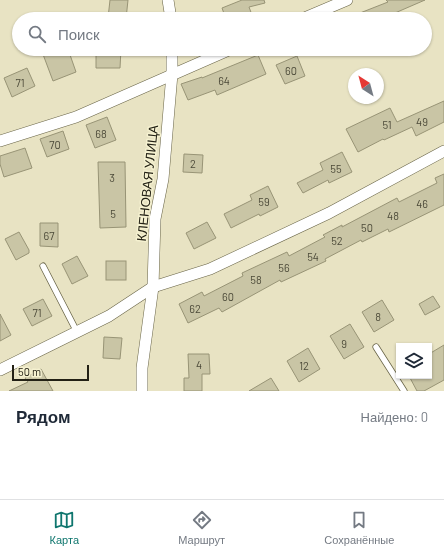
<!DOCTYPE html>
<html lang="ru">
<meta charset="utf-8">
<style>
body{margin:0;font-family:Barlow,sans-serif;background:#f6f6f7;color:#1f2937}
.controls{position:absolute;right:12px;bottom:12px;display:grid;overflow:hidden;border-radius:0px;box-shadow:0 1px 3px #0004}
.controls button{width:36px;height:36px;display:grid;place-items:center;padding:0;border:0;border-bottom:1px solid #e0e1e3;background:#fff;color:#1f2937;font:20px sans-serif}
.compass{position:absolute;left:348px;top:68px;width:36px;height:36px;border-radius:50%;background:#fff;box-shadow:0 1px 3px #0004;rotate:324deg}
.scale{position:absolute;left:12px;bottom:10px;width:77px;box-sizing:border-box;padding-left:4px;border:2px solid #232115;border-top:0;font-size:11px;line-height:14px;white-space:nowrap;color:#232115;-webkit-text-stroke:3px #f5f1d0;paint-order:stroke}
.list{margin:0;padding:0;list-style:none}
h2{display:flex;justify-content:space-between;align-items:center;height:52px;margin:0;padding:0 16px;font-size:17px}
h2 small{font-size:13px;font-weight:400;color:#747a83}
.icon{flex:none;width:22px;height:22px;fill:none;stroke:currentColor;stroke-width:2;stroke-linecap:round;stroke-linejoin:round}
.map{position:relative;flex:none;width:444px;height:391px;overflow:hidden}
.search{position:absolute;background:#fff;box-shadow:0 1px 3px #0004;left:12px;right:12px;top:12px;height:44px;display:flex;align-items:center;gap:10px;box-sizing:border-box;padding:0 14px;border-radius:22px;color:#747a83;font-size:15px}
.sheet{height:108px;background:#fff}
nav{display:flex;justify-content:space-around;align-items:center;box-sizing:border-box;height:56px;border-top:1px solid #e0e1e3;background:#fff;font-size:11px;color:#747a83}
nav a{display:grid;justify-items:center;gap:2px}
nav .on{color:#0f766e}
.map>svg:first-child{display:block}
</style>
<div class="map">
<svg width="444" height="391" viewBox="0 0 444 391">
<rect width="100%" height="100%" fill="#e8e3c3"/>
<!-- building -->
<g fill="#c9c5a5" stroke="#989476">
<path d="M110,0H128L126,19L108,18Z"/>
<path d="M242,0H264L265,3L249,7L252,15L242,19H226L222,8Z"/>
<path d="M386,0H425L388,16L389,19H362L360,13L388,2Z"/>
<path d="M41,49H68L76,72L53,81Z"/>
<path d="M96,49H121L120,68H96Z"/>
<path d="M258,55L266,74L217,95L215,90L188,100L181,84L202,77V78Z"/>
<path d="M297,56L305,76L285,84L276,65Z"/>
<path d="M27,68L35,86L12,97L4,78Z"/>
<path d="M444,101V122L416,136L412,127L384,140L383,139L358,152L346,129L390,108L397,122Z"/>
<path d="M107,117L116,140L95,148L86,125Z"/>
<path d="M63,131L69,149L47,157L40,139Z"/>
<path d="M25,148L32,168L4,177L0,164V156Z"/>
<path d="M342,152L352,172L329,183L328,180L303,193L297,183L323,170L320,163Z"/>
<path d="M184,154L203,155L202,173L183,172Z"/>
<path d="M98,162H125L126,227L100,228Z"/>
<path d="M444,174V205L389,232L388,229L362,242L361,240L325,259L326,261L281,282L280,280L222,312L219,308L188,323L179,304L202,292L204,296L243,276L242,273L287,252L289,256L325,237L323,235L342,225V227L397,198L399,202L437,183L435,178Z"/>
<path d="M268,186L278,207L260,216L259,214L231,228L224,214L252,200L250,195Z"/>
<path d="M207,222L216,238L194,249L186,233Z"/>
<path d="M40,223H58V247L40,246Z"/>
<path d="M19,232L29,250V253L16,260L5,239Z"/>
<path d="M77,256L88,276L72,284L62,264Z"/>
<rect x="106" y="261" width="20" height="19"/>
<path d="M433,296L440,307L425,315L419,304Z"/>
<path d="M43,299L52,316L32,326L23,309Z"/>
<path d="M382,300L394,320L374,332L362,312Z"/>
<path d="M0,314L11,335L0,341Z"/>
<path d="M350,324L364,347L344,359L330,336Z"/>
<path d="M104,337L122,338L120,359L103,358Z"/>
<path d="M444,345V380L424,391H417L409,376H429V354Z"/>
<path d="M308,348L320,369L299,382L287,361Z"/>
<path d="M188,354H209L210,374H202V391H184V378H189Z"/>
<path d="M41,369L53,391H9L28,382L25,378Z"/>
<path d="M271,378L279,391H249Z"/>
</g>
<g fill="none" stroke-linecap="round" stroke-linejoin="round">
<!-- lane casing -->
<g stroke="#686447" stroke-width="7">
<g id="lane">
<path d="M43,266L77,332"/>
<path d="M376,347L404,391"/>
</g>
</g>
<!-- street casing -->
<g stroke="#686447" stroke-width="12">
<g id="street">
<path d="M168,0L171,19"/>
<path d="M302,19L347,0"/>
<path d="M0,141L76,117L231,49"/>
<path d="M0,370L109,316L153,287L210,269L329,213L444,151"/>
<path d="M142,391V368L153,287L155,219L163,179L172,74V49"/>
</g>
</g>
<!-- lane -->
<use href="#lane" stroke="#fff" stroke-width="5.5"/>
<!-- street -->
<use href="#street" stroke="#fff" stroke-width="11"/>
</g>
<g text-anchor="middle" dominant-baseline="central" stroke-width="3" stroke-linejoin="round" paint-order="stroke">
<!-- number labels -->
<g font-size="11" fill="#4c4a39">
<text x="291" y="70">60</text>
<text x="224" y="80">64</text>
<text x="20" y="82">71</text>
<text x="422" y="121">49</text>
<text x="387" y="124">51</text>
<text x="101" y="133">68</text>
<text x="55" y="144">70</text>
<text x="193" y="163">2</text>
<text x="336" y="168">55</text>
<text x="112" y="177">3</text>
<text x="264" y="201">59</text>
<text x="422" y="203">46</text>
<text x="113" y="213">5</text>
<text x="393" y="215">48</text>
<text x="367" y="227">50</text>
<text x="49" y="235">67</text>
<text x="337" y="240">52</text>
<text x="313" y="256">54</text>
<text x="284" y="267">56</text>
<text x="256" y="279">58</text>
<text x="228" y="296">60</text>
<text x="195" y="308">62</text>
<text x="37" y="312">71</text>
<text x="378" y="316">8</text>
<text x="344" y="343">9</text>
<text x="199" y="364">4</text>
<text x="304" y="365">12</text>
</g>
<!-- street labels -->
<g font-size="13" fill="#232115" stroke="#f5f1d0">
<text transform="translate(147 183) rotate(-84)">КЛЕНОВАЯ УЛИЦА</text>
</g>
</g>
</svg>
<div class="controls">
<button><svg class="icon" aria-label="layers" viewBox="0 0 24 24"><path d="M12 4l9 5-9 5-9-5zM3 14l9 5 9-5"/></svg></button>
</div>
<svg class="compass" viewBox="-18 -18 36 36"><path d="M0-13l5 13h-10z" fill="#e53935"/><path d="M0 13l5-13h-10z" fill="#747a83"/></svg>
<div class="scale">50 m</div>
<div class="search"><svg class="icon" aria-label="search" viewBox="0 0 24 24"><circle cx="10" cy="10" r="6"/><path d="M15 15l6 6"/></svg>Поиск</div>
</div>
<section class="sheet">
<h2>Рядом<small>Найдено: 0</small></h2>
<ul class="list">
</ul>
</section>
<nav>
<a class="on"><svg class="icon" aria-label="map" viewBox="0 0 24 24"><path d="M3 6l6-2 6 2 6-2v14l-6 2-6-2-6 2zM9 4v14M15 6v14"/></svg>Карта</a>
<a><svg class="icon" aria-label="directions" viewBox="0 0 24 24"><path d="M12 3l9 9-9 9-9-9zM9 14v-3h6M13 9l2 2-2 2"/></svg>Маршрут</a>
<a><svg class="icon" aria-label="saved" viewBox="0 0 24 24"><path d="M7 4h10v16l-5-4-5 4z"/></svg>Сохранённые</a>
</nav>
